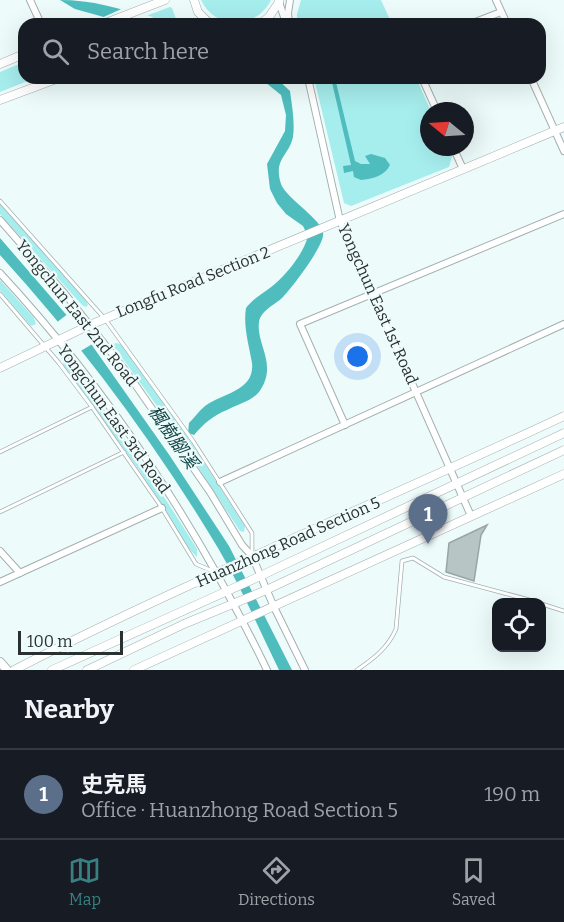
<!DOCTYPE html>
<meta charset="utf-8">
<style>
body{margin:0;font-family:Bitter,"Noto Sans TC",serif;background:#242831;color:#f1f3f6}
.controls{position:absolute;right:18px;bottom:18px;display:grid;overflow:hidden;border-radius:12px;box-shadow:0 6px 24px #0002}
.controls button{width:54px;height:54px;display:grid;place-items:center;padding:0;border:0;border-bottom:2px solid #363941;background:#171b24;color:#f1f3f6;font:30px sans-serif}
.compass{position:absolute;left:420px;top:102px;width:54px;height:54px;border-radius:50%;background:#171b24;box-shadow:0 6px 24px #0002;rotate:288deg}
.scale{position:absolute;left:18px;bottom:15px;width:105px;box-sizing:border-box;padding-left:6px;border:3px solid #2a2f2f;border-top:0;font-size:16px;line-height:21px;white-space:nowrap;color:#2a2f2f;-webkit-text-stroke:4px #edfbfb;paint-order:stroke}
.you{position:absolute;left:358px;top:357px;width:21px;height:21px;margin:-15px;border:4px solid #fff;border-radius:50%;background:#1a73e8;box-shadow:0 0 0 9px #1a73e833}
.badge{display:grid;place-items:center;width:39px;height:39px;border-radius:50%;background:#388081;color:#fff;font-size:20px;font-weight:700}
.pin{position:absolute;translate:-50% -50px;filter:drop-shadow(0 2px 3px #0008)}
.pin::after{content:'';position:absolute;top:32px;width:21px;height:18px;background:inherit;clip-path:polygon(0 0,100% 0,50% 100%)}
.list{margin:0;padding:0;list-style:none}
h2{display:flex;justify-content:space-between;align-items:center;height:78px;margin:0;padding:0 24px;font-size:26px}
h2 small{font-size:20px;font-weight:400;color:#9ea1a6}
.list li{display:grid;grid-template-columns:39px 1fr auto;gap:18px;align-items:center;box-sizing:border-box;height:90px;padding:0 24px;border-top:2px solid #363941}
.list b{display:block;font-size:22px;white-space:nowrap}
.list p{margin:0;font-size:20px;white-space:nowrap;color:#9ea1a6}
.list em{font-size:20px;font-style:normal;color:#9ea1a6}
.icon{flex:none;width:33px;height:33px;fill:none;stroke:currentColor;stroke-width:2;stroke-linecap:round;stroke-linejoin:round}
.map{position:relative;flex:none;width:564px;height:670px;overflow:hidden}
.search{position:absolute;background:#171b24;box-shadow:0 6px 24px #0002;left:18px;right:18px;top:18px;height:66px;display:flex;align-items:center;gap:15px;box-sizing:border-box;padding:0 21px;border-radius:18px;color:#9ea1a6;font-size:22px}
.sheet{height:168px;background:#171b24}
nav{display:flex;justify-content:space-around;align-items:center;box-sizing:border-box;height:84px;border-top:2px solid #363941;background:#171b24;font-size:16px;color:#9ea1a6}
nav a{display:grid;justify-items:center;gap:3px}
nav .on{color:#388081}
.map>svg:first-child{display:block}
</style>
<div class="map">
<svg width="564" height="670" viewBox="0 0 564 670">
<rect width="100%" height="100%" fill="#edfbfb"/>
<!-- green -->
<g fill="#a6eded">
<path d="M201,0H271C256,30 215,30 201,0Z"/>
<path d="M301,0H381L392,24H297V14Z"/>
<path d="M170,7L172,8L178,24H124Z"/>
<path d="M24,62V78H35L0,92V72Z"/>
<path d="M314,78H416L431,111H429V147H448L452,156L449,167L351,206L344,203Z"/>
<path d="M0,204L86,300L88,305L86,307L82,305L0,214Z"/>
<path d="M0,280L34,318L36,324L31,326L28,323L0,290Z"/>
<path d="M116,343L121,344L184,432L245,526L244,532L240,531L162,413L115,348L114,344Z"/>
<path d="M64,361H68C114,421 157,484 197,549V557L189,549L139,470L63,365Z"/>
</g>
<!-- water -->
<g fill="#4fbdbe">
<path d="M60,0C91,0 121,8 151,19L129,24L75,9Z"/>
<path d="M260,78H276L290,91C292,106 295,122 293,137C289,156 273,159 281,184C287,200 326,221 323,236C320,251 294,285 283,297C275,305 261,310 259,322C256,344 277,363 261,389C254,401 238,404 227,410C214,415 203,424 194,435L188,433L189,423C194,418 199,411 205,406C223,393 255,391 252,363C249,345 243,326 246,308C254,297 266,292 276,283C289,271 303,254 308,236L303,226L286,214L277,203L270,189L267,164L285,131L286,115L281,95Z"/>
<path d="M331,78H335L355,161L361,164H370L365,156L371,154L385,158L390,165C385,176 372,179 361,180L354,177L353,171L344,173L343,166L351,165Z"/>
<path d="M0,238L89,341L170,456L229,546L292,670H279C259,629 241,587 218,548C155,443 82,345 0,255Z"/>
</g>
<!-- pier -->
<g fill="#edfbfb">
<path d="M126,7L152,17L162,24H118L99,19Z"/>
<path d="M69,313L94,343L79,352L56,323Z"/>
</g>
<!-- building -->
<path fill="#b8c5c5" stroke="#99a5a5" stroke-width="1.5" d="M487,525L481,535L474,581L446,572L449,543Z"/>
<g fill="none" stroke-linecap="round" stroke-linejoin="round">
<!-- service casing -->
<g stroke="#a4b0b0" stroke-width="4.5">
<g id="service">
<path d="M0,201L105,319L193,441L252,533V555"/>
<path d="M0,294L59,363L92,407L160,505L196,564L215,572"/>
<path d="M0,452L92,407"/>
<path d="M0,512L124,452"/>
<path d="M542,604L564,611"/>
<path d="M357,670C373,659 388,648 396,629L402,561L413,558L444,577L537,602"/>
</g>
</g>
<!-- minor casing -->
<g stroke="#a4b0b0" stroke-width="8">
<g id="minor">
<path d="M30,0L41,24"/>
<path d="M496,0L507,24"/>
<path d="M279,2L286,23"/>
<path d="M289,24L288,13L290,0"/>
<path d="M470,24L501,12"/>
<path d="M308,78L340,221L471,516"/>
<path d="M422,78L437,111"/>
<path d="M531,78L564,151"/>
<path d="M453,147L463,169"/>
<path d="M0,220L65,294L125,370L210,492L242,545L252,556L274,607L305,670"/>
<path d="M0,273C107,388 199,529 267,670"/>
<path d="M345,425L300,324L564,214"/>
<path d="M220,482L564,324"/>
<path d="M0,551L20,573"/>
<path d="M0,582L162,508"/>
</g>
</g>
<!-- tertiary casing -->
<g stroke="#a4b0b0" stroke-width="9">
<g id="tertiary">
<path d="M194,0L198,12L210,24"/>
<path d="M103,24L165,0"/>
<path d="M260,24L269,17L279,2V0"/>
<path d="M0,64L24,54"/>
<path d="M0,100L59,78"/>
<path d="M0,368L90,325L564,127"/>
<path d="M14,670C194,578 381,502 564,416"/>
<path d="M52,670L256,578L564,433"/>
<path d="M87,670L184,624L264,591L564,450"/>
<path d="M134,670L564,474"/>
</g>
</g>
<!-- secondary casing -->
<g stroke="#a4b0b0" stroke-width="10">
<path id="secondary" d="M0,662L7,670"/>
</g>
<!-- service -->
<use href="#service" stroke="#fff" stroke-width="3"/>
<!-- minor -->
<use href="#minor" stroke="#fff" stroke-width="6"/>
<!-- tertiary -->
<use href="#tertiary" stroke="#fff" stroke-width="8"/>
<!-- secondary -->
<use href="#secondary" stroke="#fff" stroke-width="8"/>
</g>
<g text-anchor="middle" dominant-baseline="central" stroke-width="4.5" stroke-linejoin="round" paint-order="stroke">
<!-- street labels -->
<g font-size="16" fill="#2a2f2f" stroke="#edfbfb">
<text transform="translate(193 282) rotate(-22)">Longfu Road Section 2</text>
<text transform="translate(378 304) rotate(66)">Yongchun East 1st Road</text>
<text transform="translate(77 313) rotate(51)">Yongchun East 2nd Road</text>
<text transform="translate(114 419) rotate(54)">Yongchun East 3rd Road</text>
<text transform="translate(288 542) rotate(-24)">Huanzhong Road Section 5</text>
</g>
<!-- water labels -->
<g font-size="18" font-style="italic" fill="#134545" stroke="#edfbfb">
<text transform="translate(173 437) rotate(55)">楓樹腳溪</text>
</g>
</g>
</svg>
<div class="controls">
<button><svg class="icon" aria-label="locate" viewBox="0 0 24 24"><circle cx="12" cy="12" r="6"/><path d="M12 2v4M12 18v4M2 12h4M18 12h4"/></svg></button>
</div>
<svg class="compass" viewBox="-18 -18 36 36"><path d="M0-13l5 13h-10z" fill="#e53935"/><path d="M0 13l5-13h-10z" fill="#9ea1a6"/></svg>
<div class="scale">100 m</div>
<div class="you"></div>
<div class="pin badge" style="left:428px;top:544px;background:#5c6f8a">1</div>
<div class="search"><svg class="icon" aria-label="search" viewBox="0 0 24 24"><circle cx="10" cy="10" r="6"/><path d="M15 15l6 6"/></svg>Search here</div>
</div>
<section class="sheet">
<h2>Nearby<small></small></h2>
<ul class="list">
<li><span class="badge" style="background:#5c6f8a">1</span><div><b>史克馬</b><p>Office · Huanzhong Road Section 5</p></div><em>190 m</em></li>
</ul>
</section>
<nav>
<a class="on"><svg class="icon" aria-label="map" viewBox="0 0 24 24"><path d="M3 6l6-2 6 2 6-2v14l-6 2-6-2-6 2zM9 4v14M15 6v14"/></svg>Map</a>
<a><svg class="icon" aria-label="directions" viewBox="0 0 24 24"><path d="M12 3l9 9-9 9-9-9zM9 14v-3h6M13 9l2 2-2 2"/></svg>Directions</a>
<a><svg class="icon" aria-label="saved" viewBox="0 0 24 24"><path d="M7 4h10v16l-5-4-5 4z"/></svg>Saved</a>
</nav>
